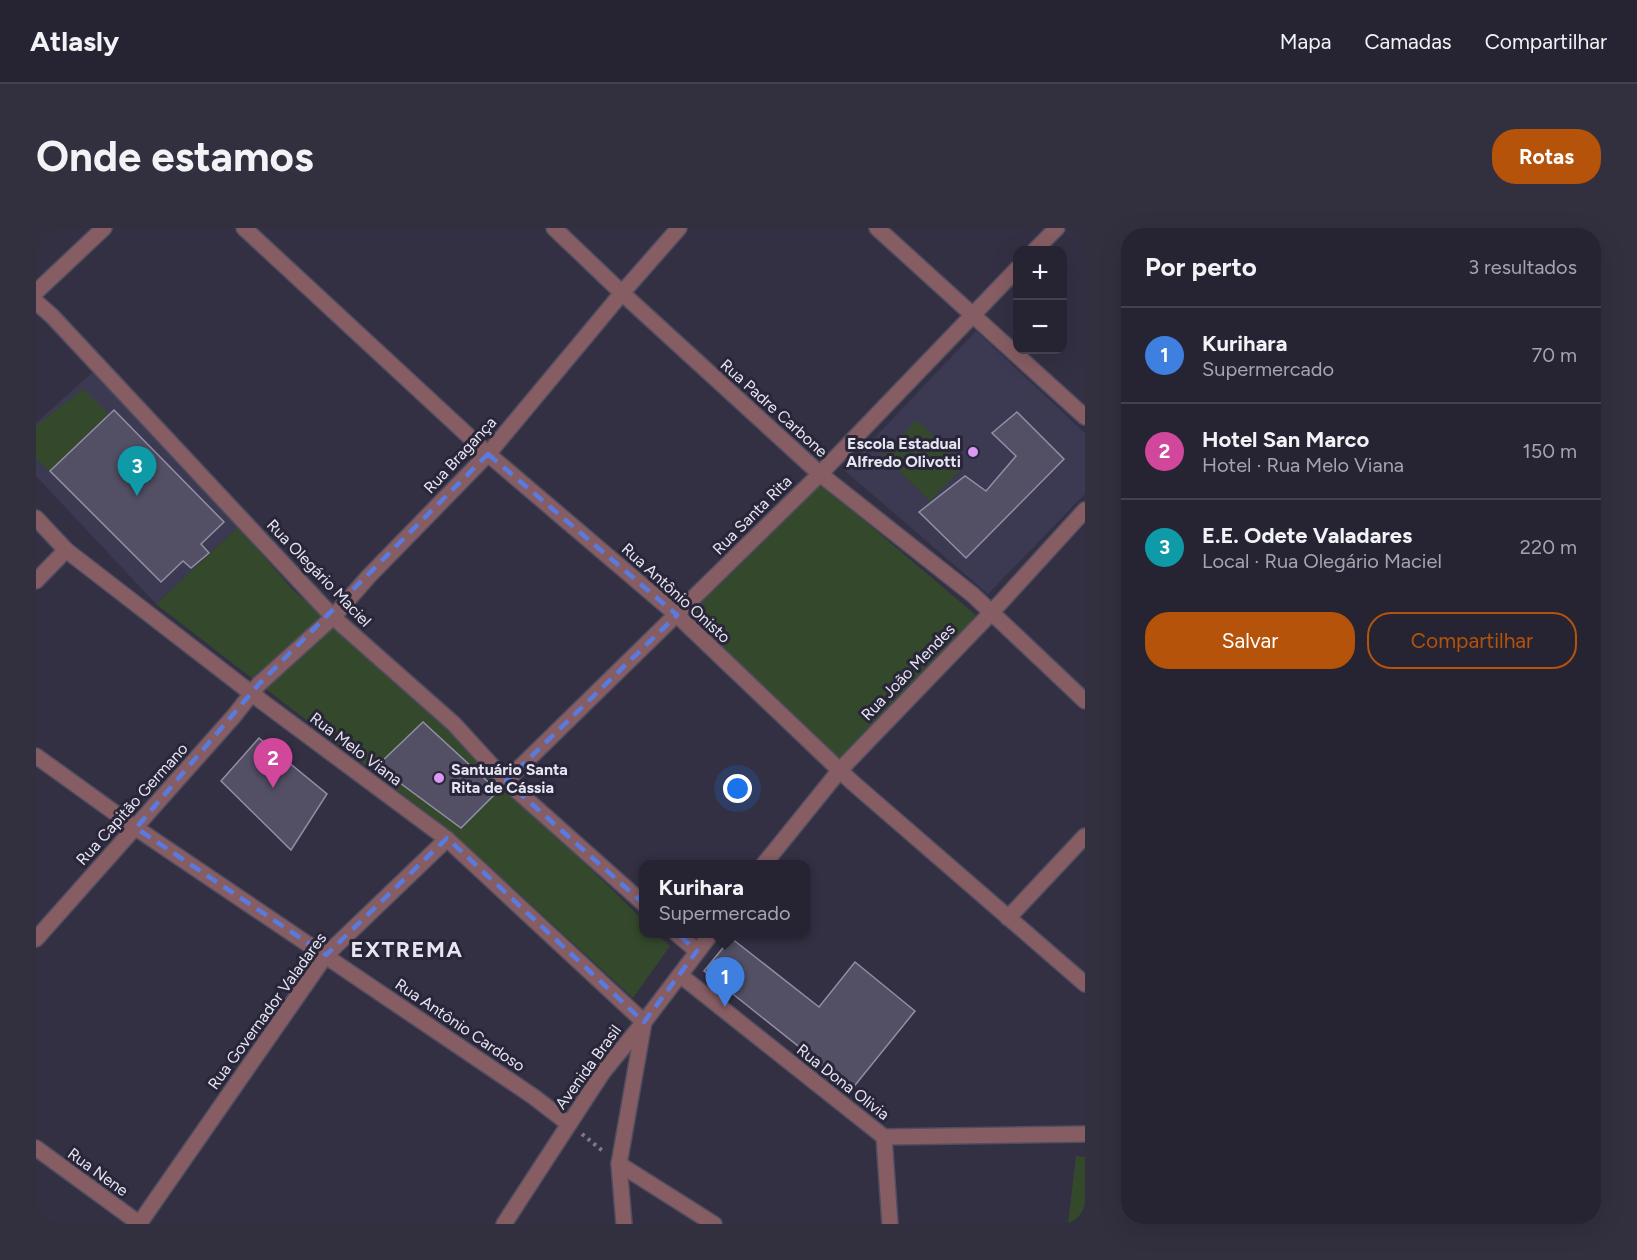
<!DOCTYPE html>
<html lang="pt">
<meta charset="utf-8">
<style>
body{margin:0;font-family:Figtree,sans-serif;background:#32303f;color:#f1f3f6}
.controls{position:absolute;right:18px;top:18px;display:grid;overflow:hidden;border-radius:12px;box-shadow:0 6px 24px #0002}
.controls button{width:54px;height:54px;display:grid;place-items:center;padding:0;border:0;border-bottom:2px solid #42414e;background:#262433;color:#f1f3f6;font:30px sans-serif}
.you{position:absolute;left:702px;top:561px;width:21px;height:21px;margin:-15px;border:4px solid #fff;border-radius:50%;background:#1a73e8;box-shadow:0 0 0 9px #1a73e833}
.badge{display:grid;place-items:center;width:39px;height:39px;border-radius:50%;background:#b45309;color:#fff;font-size:20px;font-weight:700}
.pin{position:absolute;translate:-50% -50px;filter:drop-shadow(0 2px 3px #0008)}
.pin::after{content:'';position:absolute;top:32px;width:21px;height:18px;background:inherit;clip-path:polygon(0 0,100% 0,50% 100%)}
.popup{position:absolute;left:603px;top:632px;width:171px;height:78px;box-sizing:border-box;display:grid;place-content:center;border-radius:12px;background:#262433;filter:drop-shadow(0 2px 4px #0005);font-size:20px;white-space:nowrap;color:#a4a4ac}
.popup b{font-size:22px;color:#f1f3f6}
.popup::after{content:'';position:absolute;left:50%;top:100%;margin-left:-12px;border:12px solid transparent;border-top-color:#262433}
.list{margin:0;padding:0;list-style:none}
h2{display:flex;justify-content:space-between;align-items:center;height:78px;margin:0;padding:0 24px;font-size:26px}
h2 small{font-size:20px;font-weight:400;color:#a4a4ac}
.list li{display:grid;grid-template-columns:39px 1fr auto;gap:18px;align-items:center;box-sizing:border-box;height:96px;padding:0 24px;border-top:2px solid #42414e}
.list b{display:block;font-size:22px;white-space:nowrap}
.list p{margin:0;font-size:20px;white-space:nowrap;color:#a4a4ac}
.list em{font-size:20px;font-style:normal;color:#a4a4ac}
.actions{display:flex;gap:12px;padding:18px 24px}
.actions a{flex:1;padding:14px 0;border:2px solid #b45309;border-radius:24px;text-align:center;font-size:21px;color:#b45309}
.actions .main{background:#b45309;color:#fff}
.map{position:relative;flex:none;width:1049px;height:996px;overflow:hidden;border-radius:24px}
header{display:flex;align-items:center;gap:36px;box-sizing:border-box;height:84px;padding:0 30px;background:#262433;border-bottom:2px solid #42414e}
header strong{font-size:28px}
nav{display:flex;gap:33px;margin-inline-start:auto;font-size:21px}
.intro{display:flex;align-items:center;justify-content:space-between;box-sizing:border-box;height:144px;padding:0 36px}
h1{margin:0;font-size:42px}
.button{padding:15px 27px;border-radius:24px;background:#b45309;color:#fff;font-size:21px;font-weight:700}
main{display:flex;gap:36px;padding:0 36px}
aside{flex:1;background:#262433;border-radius:24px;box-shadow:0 6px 24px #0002}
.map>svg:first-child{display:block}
</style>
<header>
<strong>Atlasly</strong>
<nav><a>Mapa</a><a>Camadas</a><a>Compartilhar</a></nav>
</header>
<div class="intro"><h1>Onde estamos</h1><a class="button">Rotas</a></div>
<main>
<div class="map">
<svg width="1049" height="996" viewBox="0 0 1049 996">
<rect width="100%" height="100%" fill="#333044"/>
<!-- built -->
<g fill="#3c3952">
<path d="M940,103L1049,205V266L952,366L808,242Z"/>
<path d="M67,135L202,299L120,376L0,248V195Z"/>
</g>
<!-- green -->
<g fill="#34492c">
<path d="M47,161L73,186L14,243L0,231V198Z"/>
<path d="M881,192L928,238L894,273L847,227Z"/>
<path d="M784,255L942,389L802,533L652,386Z"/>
<path d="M202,299L259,364L354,444L608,693V706H621L634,718L597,770L418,606L120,376Z"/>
<path d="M1040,928L1049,929V996H1032Z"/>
</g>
<!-- building -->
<g fill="#535066" stroke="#918ea6" stroke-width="1.5">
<path d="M78,182L188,294L165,316L173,325L155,340L147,333L125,354L14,243Z"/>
<path d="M981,184L1028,231L930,330L883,284L929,248L950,263L980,228L956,205Z"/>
<path d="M387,494L462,563L425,600L341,538Z"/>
<path d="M223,510L291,566L255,622L185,553Z"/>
<path d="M695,710L783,779L819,734L879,783L816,861L668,743Z"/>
</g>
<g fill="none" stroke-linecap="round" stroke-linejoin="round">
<!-- minor casing -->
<g stroke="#504d60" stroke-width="18">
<g id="minor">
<path d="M208,0L452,226L641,387L816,554L1049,756"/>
<path d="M518,0L586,65L784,246L937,367L1049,473"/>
<path d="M841,0L1049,189"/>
<path d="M999,22L1021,0"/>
<path d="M0,64L68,0"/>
<path d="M0,74L16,88L297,389L418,496L470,553L608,676"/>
<path d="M0,290L30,322L228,475L411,611L608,794"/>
<path d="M0,353L30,322"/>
<path d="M0,528L100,600L498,869L533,896"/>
<path d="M470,553L784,246L981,41"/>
<path d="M728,636L804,542L956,384L1049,282"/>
<path d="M972,690L1049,608"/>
<path d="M641,706L661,723"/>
<path d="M0,711L198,488L223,456L297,389L333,348L452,226L586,65L643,0"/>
<path d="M644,747L848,909L1049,906"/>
<path d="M848,909L854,996"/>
<path d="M0,920L104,996"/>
<path d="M583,936L678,996"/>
<path d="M103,996L290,727L411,611"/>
<path d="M468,996L567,844L608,794L675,706"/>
<path d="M588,996L583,936L608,794"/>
</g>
</g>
<!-- path -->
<path stroke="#7c7a8b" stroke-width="4" stroke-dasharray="3 4.5" stroke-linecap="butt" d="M546,906L568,924"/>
<!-- minor -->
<use href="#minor" stroke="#865d63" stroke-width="15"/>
</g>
<!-- marked area -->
<path fill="none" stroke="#597be0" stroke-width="4.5" stroke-dasharray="12 8" stroke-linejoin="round" d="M452,226L641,387L470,553L661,723L608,794L411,610L290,727L100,600L223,456Z"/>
<!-- markers -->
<g fill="#dc99f4" stroke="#292639" stroke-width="2">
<circle cx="937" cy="224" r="6"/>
<circle cx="403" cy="550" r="6"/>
</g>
<g text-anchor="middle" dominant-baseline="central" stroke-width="6" stroke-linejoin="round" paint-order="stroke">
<!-- street labels -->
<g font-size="16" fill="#e6e5f2" stroke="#292639">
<text transform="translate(738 180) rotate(42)">Rua Padre Carbone</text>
<text transform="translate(424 227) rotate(-47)">Rua Bragança</text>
<text transform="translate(716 287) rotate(-45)">Rua Santa Rita</text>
<text transform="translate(283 345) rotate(46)">Rua Olegário Maciel</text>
<text transform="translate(640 365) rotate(42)">Rua Antônio Onisto</text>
<text transform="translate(872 444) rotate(-46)">Rua João Mendes</text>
<text transform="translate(320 521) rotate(37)">Rua Melo Viana</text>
<text transform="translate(96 576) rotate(-48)">Rua Capitão Germano</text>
<text transform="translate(231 783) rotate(-54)">Rua Governador Valadares</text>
<text transform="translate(424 797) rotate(34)">Rua Antônio Cardoso</text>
<text transform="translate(552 839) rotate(-54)">Avenida Brasil</text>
<text transform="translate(807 854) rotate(38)">Rua Dona Olivia</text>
<text transform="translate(62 944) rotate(36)">Rua Nene</text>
</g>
<!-- poi labels -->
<g font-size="16" font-weight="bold" fill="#e6e5f2" stroke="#292639" text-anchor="end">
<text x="925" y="215">Escola Estadual<tspan x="925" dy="18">Alfredo Olivotti</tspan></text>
<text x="415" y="541" text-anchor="start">Santuário Santa<tspan x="415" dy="18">Rita de Cássia</tspan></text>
</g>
<!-- district labels -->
<g font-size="22" font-weight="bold" letter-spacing="1.5" fill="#e6e5f2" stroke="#292639">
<text x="371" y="721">EXTREMA</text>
</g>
</g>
</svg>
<div class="controls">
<button>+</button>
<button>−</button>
</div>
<div class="you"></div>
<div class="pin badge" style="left:689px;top:779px;background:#3f7fe0">1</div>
<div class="popup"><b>Kurihara</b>Supermercado</div>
<div class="pin badge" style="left:237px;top:560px;background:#d1479c">2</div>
<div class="pin badge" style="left:101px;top:268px;background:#0f9aa8">3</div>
</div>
<aside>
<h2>Por perto<small>3 resultados</small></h2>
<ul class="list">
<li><span class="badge" style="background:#3f7fe0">1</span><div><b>Kurihara</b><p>Supermercado</p></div><em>70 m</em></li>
<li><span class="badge" style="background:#d1479c">2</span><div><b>Hotel San Marco</b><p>Hotel · Rua Melo Viana</p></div><em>150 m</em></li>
<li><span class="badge" style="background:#0f9aa8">3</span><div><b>E.E. Odete Valadares</b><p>Local · Rua Olegário Maciel</p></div><em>220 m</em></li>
</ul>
<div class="actions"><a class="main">Salvar</a><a>Compartilhar</a></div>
</aside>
</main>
